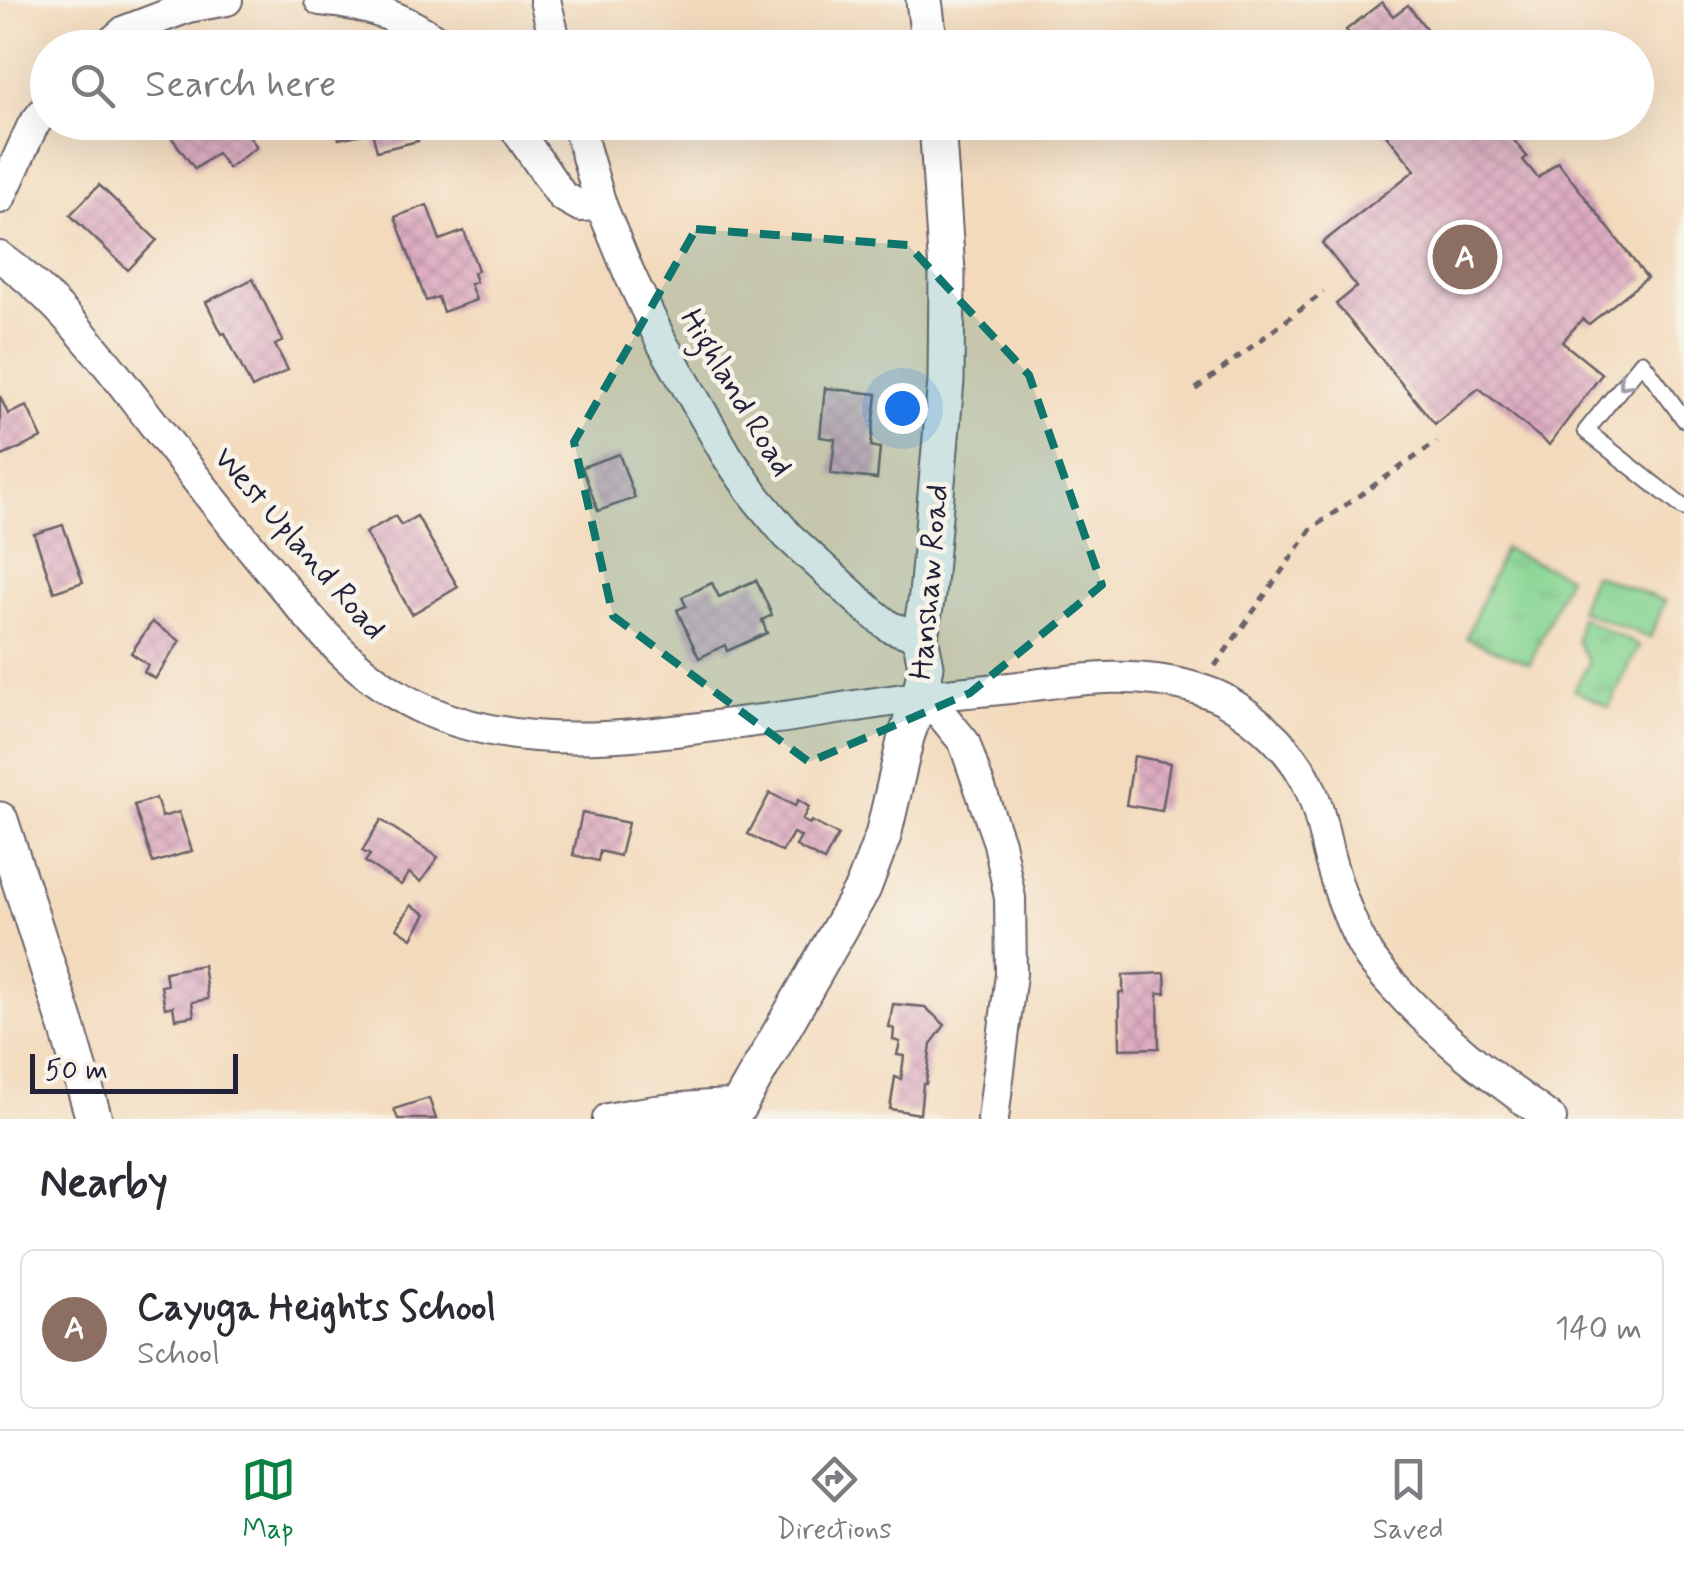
<!DOCTYPE html>
<style>
body{margin:0;font-family:Mynerve,sans-serif;background:#f2f2f3;color:#2b2b33}
.scale{position:absolute;left:30px;bottom:25px;width:208px;box-sizing:border-box;padding-left:10px;border:5px solid #22223b;border-top:0;font-size:28px;line-height:35px;white-space:nowrap;color:#22223b;-webkit-text-stroke:8px #f7f3e8;paint-order:stroke}
.you{position:absolute;left:902px;top:408px;width:35px;height:35px;margin:-25px;border:8px solid #fff;border-radius:50%;background:#1a73e8;box-shadow:0 0 0 15px #1a73e833}
.badge{display:grid;place-items:center;width:65px;height:65px;border-radius:50%;background:#0b8043;color:#fff;font-size:32px;font-weight:700}
.pin{position:absolute;translate:-50% -50%;border:5px solid #fff;box-shadow:0 2px 10px #0006}
.list{margin:0;padding:0;list-style:none}
h2{display:flex;justify-content:space-between;align-items:center;height:130px;margin:0;padding:0 40px;font-size:42px}
h2 small{font-size:32px;font-weight:400;color:#7c7c81}
.list li{display:grid;grid-template-columns:65px 1fr auto;gap:30px;align-items:center;box-sizing:border-box;height:160px;margin:0 20px 20px;padding:0 20px;border:2px solid #e1e1e2;border-radius:15px}
.list b{display:block;font-size:38px;white-space:nowrap}
.list p{margin:0;font-size:32px;white-space:nowrap;color:#7c7c81}
.list em{font-size:32px;font-style:normal;color:#7c7c81}
.icon{flex:none;width:55px;height:55px;fill:none;stroke:currentColor;stroke-width:2;stroke-linecap:round;stroke-linejoin:round}
.map{position:relative;flex:none;width:1684px;height:1119px;overflow:hidden}
.search{position:absolute;background:#fff;box-shadow:0 10px 40px #0002;left:30px;right:30px;top:30px;height:110px;display:flex;align-items:center;gap:25px;box-sizing:border-box;padding:0 35px;border-radius:55px;color:#7c7c81;font-size:38px}
.sheet{height:310px;background:#fff}
nav{display:flex;justify-content:space-around;align-items:center;box-sizing:border-box;height:140px;border-top:2px solid #e1e1e2;background:#fff;font-size:28px;color:#7c7c81}
nav a{display:grid;justify-items:center;gap:5px}
nav .on{color:#0b8043}
.map>svg:first-child{display:block}
</style>
<div class="map">
<svg width="1684" height="1119" viewBox="0 0 1684 1119">
<defs>
<pattern id="grass-tufts" width="24" height="20" patternUnits="userSpaceOnUse" patternTransform="scale(2.5)"><rect width="24" height="20" fill="#87d593"/><path d="M3 7l-1-3M5 7V3M7 7l1-3M15 17l-1-3M17 17v-4M19 17l1-3" fill="none" stroke="#74b780"/></pattern>
<pattern id="building-cross-hatch" width="8" height="8" patternUnits="userSpaceOnUse" patternTransform="scale(2.5)"><rect width="8" height="8" fill="#ddacc1"/><path d="M0 0l8 8M0 8l8-8" fill="none" stroke="#bd94a7"/></pattern>
</defs>
<rect width="100%" height="100%" fill="#f7f3e8"/>
<filter id="ink" filterUnits="userSpaceOnUse"><feTurbulence type="fractalNoise" baseFrequency=".01" numOctaves="2"/><feDisplacementMap in="SourceGraphic" scale="20" xChannelSelector="R" yChannelSelector="G"/><feConvolveMatrix kernelMatrix="1 2 1 2 8 2 1 2 1" color-interpolation-filters="sRGB"/></filter>
<filter id="wash" filterUnits="userSpaceOnUse"><feTurbulence type="fractalNoise" baseFrequency=".0048" numOctaves="4" result="noise"/><feDisplacementMap in="SourceGraphic" scale="40" xChannelSelector="R" yChannelSelector="G"/><feGaussianBlur stdDeviation="2.25" result="paint"/><feColorMatrix in="noise" values="0 0 0 0 0 0 0 0 0 0 0 0 0 0 0 0 0 1.4 0 .05"/><feComposite in="paint" operator="in"/></filter>
<g filter="url(#wash)">
<rect width="100%" height="100%" fill="#f3dabc"/>
<!-- grass -->
<g fill="url(#grass-tufts)" stroke="#547c67" stroke-width="2.5">
<path d="M1504,549L1568,576L1530,664L1466,638Z"/>
<path d="M1580,617L1639,646L1609,707L1574,690L1589,662L1577,641Z"/>
</g>
<!-- pitch -->
<path fill="#87d593" stroke="#547c67" stroke-width="2.5" d="M1593,574L1665,601L1650,638L1579,610Z"/>
<g id="blocks">
<!-- building -->
<g fill="url(#building-cross-hatch)">
<path d="M1382,2L1393,16L1408,5L1441,48H1353L1357,44L1346,30Z"/>
<path d="M184,122H239L257,147L228,168L217,153L195,169L169,134Z"/>
<path d="M335,122H414L418,141L377,151L372,132L339,139Z"/>
<path d="M1376,122H1500L1527,157L1523,160L1538,178L1558,162L1647,278L1589,324L1582,319L1562,342L1602,374L1549,445L1479,388L1435,424L1336,304L1357,287L1322,243L1415,170Z"/>
<path d="M99,185L157,240L128,270L70,215Z"/>
<path d="M427,205L440,240L464,231L478,270L473,273L476,282L470,284L476,300L443,312L438,297L426,301L395,217Z"/>
<path d="M253,279L283,341L275,345L288,370L252,388L225,333L222,334L206,302Z"/>
<path d="M825,388L877,394L871,446L880,448L877,479L831,474L835,439L820,437Z"/>
<path d="M0,396L8,414L27,406L42,438L0,457Z"/>
<path d="M619,454L635,498L598,511L582,467Z"/>
<path d="M395,516L401,525L417,516L458,587L412,614L365,533Z"/>
<path d="M63,525L83,582L54,592L34,534Z"/>
<path d="M756,580L772,615L762,620L767,633L727,651L725,645L699,658L677,610L686,606L682,597L712,583L719,597Z"/>
<path d="M152,622L180,641L155,679L144,672L148,665L131,653Z"/>
<path d="M1134,756L1170,763L1162,811L1126,805Z"/>
<path d="M770,793L795,806L798,800L809,807L802,820L810,824L811,821L838,835L824,861L796,846L801,837L793,833L782,852L748,834Z"/>
<path d="M156,798L162,817L179,812L192,851L153,863L134,805Z"/>
<path d="M582,813L628,823L620,856L600,851L598,861L573,855Z"/>
<path d="M381,820L438,857L421,882L409,873L401,885L365,862L370,855L362,851Z"/>
<path d="M411,905L426,914L412,938L397,928Z"/>
<path d="M203,965L208,999L192,1002L194,1016L175,1019L173,1006L165,1008L161,986L167,985L165,972Z"/>
<path d="M1165,973L1166,993H1158L1159,1048L1120,1049L1119,993H1123V975Z"/>
<path d="M893,1004L925,1007L945,1025L931,1044L926,1084H923L920,1114L890,1109L895,1077L901,1079L904,1056L897,1055L900,1042L893,1040L894,1029L889,1027Z"/>
<path d="M429,1098L436,1119H398L394,1109Z"/>
</g>
</g>
</g>
<g filter="url(#ink)">
<use href="#blocks" fill-opacity="0" stroke="#6b6268" stroke-width="2.5"/>
<g fill="none" stroke-linecap="round" stroke-linejoin="round">
<!-- service casing -->
<g stroke="#6b6268" stroke-width="19">
<path id="service" d="M1684,419L1642,362L1586,431L1684,508"/>
</g>
<!-- minor casing -->
<g stroke="#6b6268" stroke-width="34">
<g id="minor">
<path d="M320,0C367,4 409,18 446,48"/>
<path d="M545,0L557,48"/>
<path d="M105,48L125,31L188,7L227,0"/>
<path d="M511,122L562,196L580,206L601,205"/>
<path d="M577,122L601,205L629,273L662,343L727,456L757,499L788,536L871,612L890,627L920,637"/>
<path d="M0,198L32,127L48,106"/>
<path d="M0,257C59,299 105,361 149,418C189,470 230,523 273,574C318,629 361,682 428,711C533,756 653,733 763,720C816,713 868,703 921,697C950,693 980,691 1010,688C1073,680 1135,669 1198,689C1207,692 1217,695 1225,700C1261,721 1297,754 1312,793C1321,815 1324,838 1330,860C1339,892 1350,924 1367,953C1374,964 1383,974 1392,984C1438,1036 1494,1079 1551,1119"/>
<path d="M920,697L941,714L964,742L999,843L1010,898L1011,974L993,1119"/>
<path d="M608,1119C651,1110 694,1106 738,1105"/>
</g>
</g>
<!-- tertiary casing -->
<g stroke="#6b6268" stroke-width="39">
<g id="tertiary">
<path d="M924,0L930,48"/>
<path d="M0,820L68,1030L94,1119"/>
<path d="M731,1119L863,888L883,836L906,737L920,697L926,666L920,637L927,595L946,381L947,272L937,122"/>
</g>
</g>
<!-- path -->
<g stroke="#6b6268" stroke-width="5" stroke-dasharray="8 8" stroke-linecap="butt">
<path d="M1196,389L1324,292"/>
<path d="M1215,666L1312,528L1437,442"/>
</g>
<!-- service -->
<use href="#service" stroke="#fff" stroke-width="15"/>
<!-- minor -->
<use href="#minor" stroke="#fff" stroke-width="30"/>
<!-- tertiary -->
<use href="#tertiary" stroke="#fff" stroke-width="35"/>
</g>
<!-- one-way arrows -->
<defs><path id="oneway-chevron" d="M-2-3.5L2.5 0L-2 3.5" fill="none" stroke-width="1.6" stroke-linecap="round" stroke-linejoin="round" transform="scale(2.5)"/></defs>
<use stroke="#9c9ca7" href="#oneway-chevron" transform="translate(1625 383) rotate(129)"/>
</g>
<!-- marked area -->
<path fill="#0f766e" fill-opacity="0.2" stroke="#0f766e" stroke-width="8" stroke-dasharray="20 12" stroke-linejoin="round" d="M696,229L908,245L1029,375L1102,585L970,693L809,762L613,616L574,442Z"/>
<g text-anchor="middle" dominant-baseline="central" stroke-width="9" stroke-linejoin="round" paint-order="stroke">
<!-- street labels -->
<g font-size="32" fill="#22223b" stroke="#f7f3e8">
<text transform="translate(736 393) rotate(59)">Highland Road</text>
<text transform="translate(299 544) rotate(49)">West Upland Road</text>
<text transform="translate(930 582) rotate(-85)">Hanshaw Road</text>
</g>
</g>
</svg>
<div class="scale">50 m</div>
<div class="you"></div>
<div class="pin badge" style="left:1465px;top:257px;background:#8d6e63">A</div>
<div class="search"><svg class="icon" aria-label="search" viewBox="0 0 24 24"><circle cx="10" cy="10" r="6"/><path d="M15 15l6 6"/></svg>Search here</div>
</div>
<section class="sheet">
<h2>Nearby<small></small></h2>
<ul class="list">
<li><span class="badge" style="background:#8d6e63">A</span><div><b>Cayuga Heights School</b><p>School</p></div><em>140 m</em></li>
</ul>
</section>
<nav>
<a class="on"><svg class="icon" aria-label="map" viewBox="0 0 24 24"><path d="M3 6l6-2 6 2 6-2v14l-6 2-6-2-6 2zM9 4v14M15 6v14"/></svg>Map</a>
<a><svg class="icon" aria-label="directions" viewBox="0 0 24 24"><path d="M12 3l9 9-9 9-9-9zM9 14v-3h6M13 9l2 2-2 2"/></svg>Directions</a>
<a><svg class="icon" aria-label="saved" viewBox="0 0 24 24"><path d="M7 4h10v16l-5-4-5 4z"/></svg>Saved</a>
</nav>
